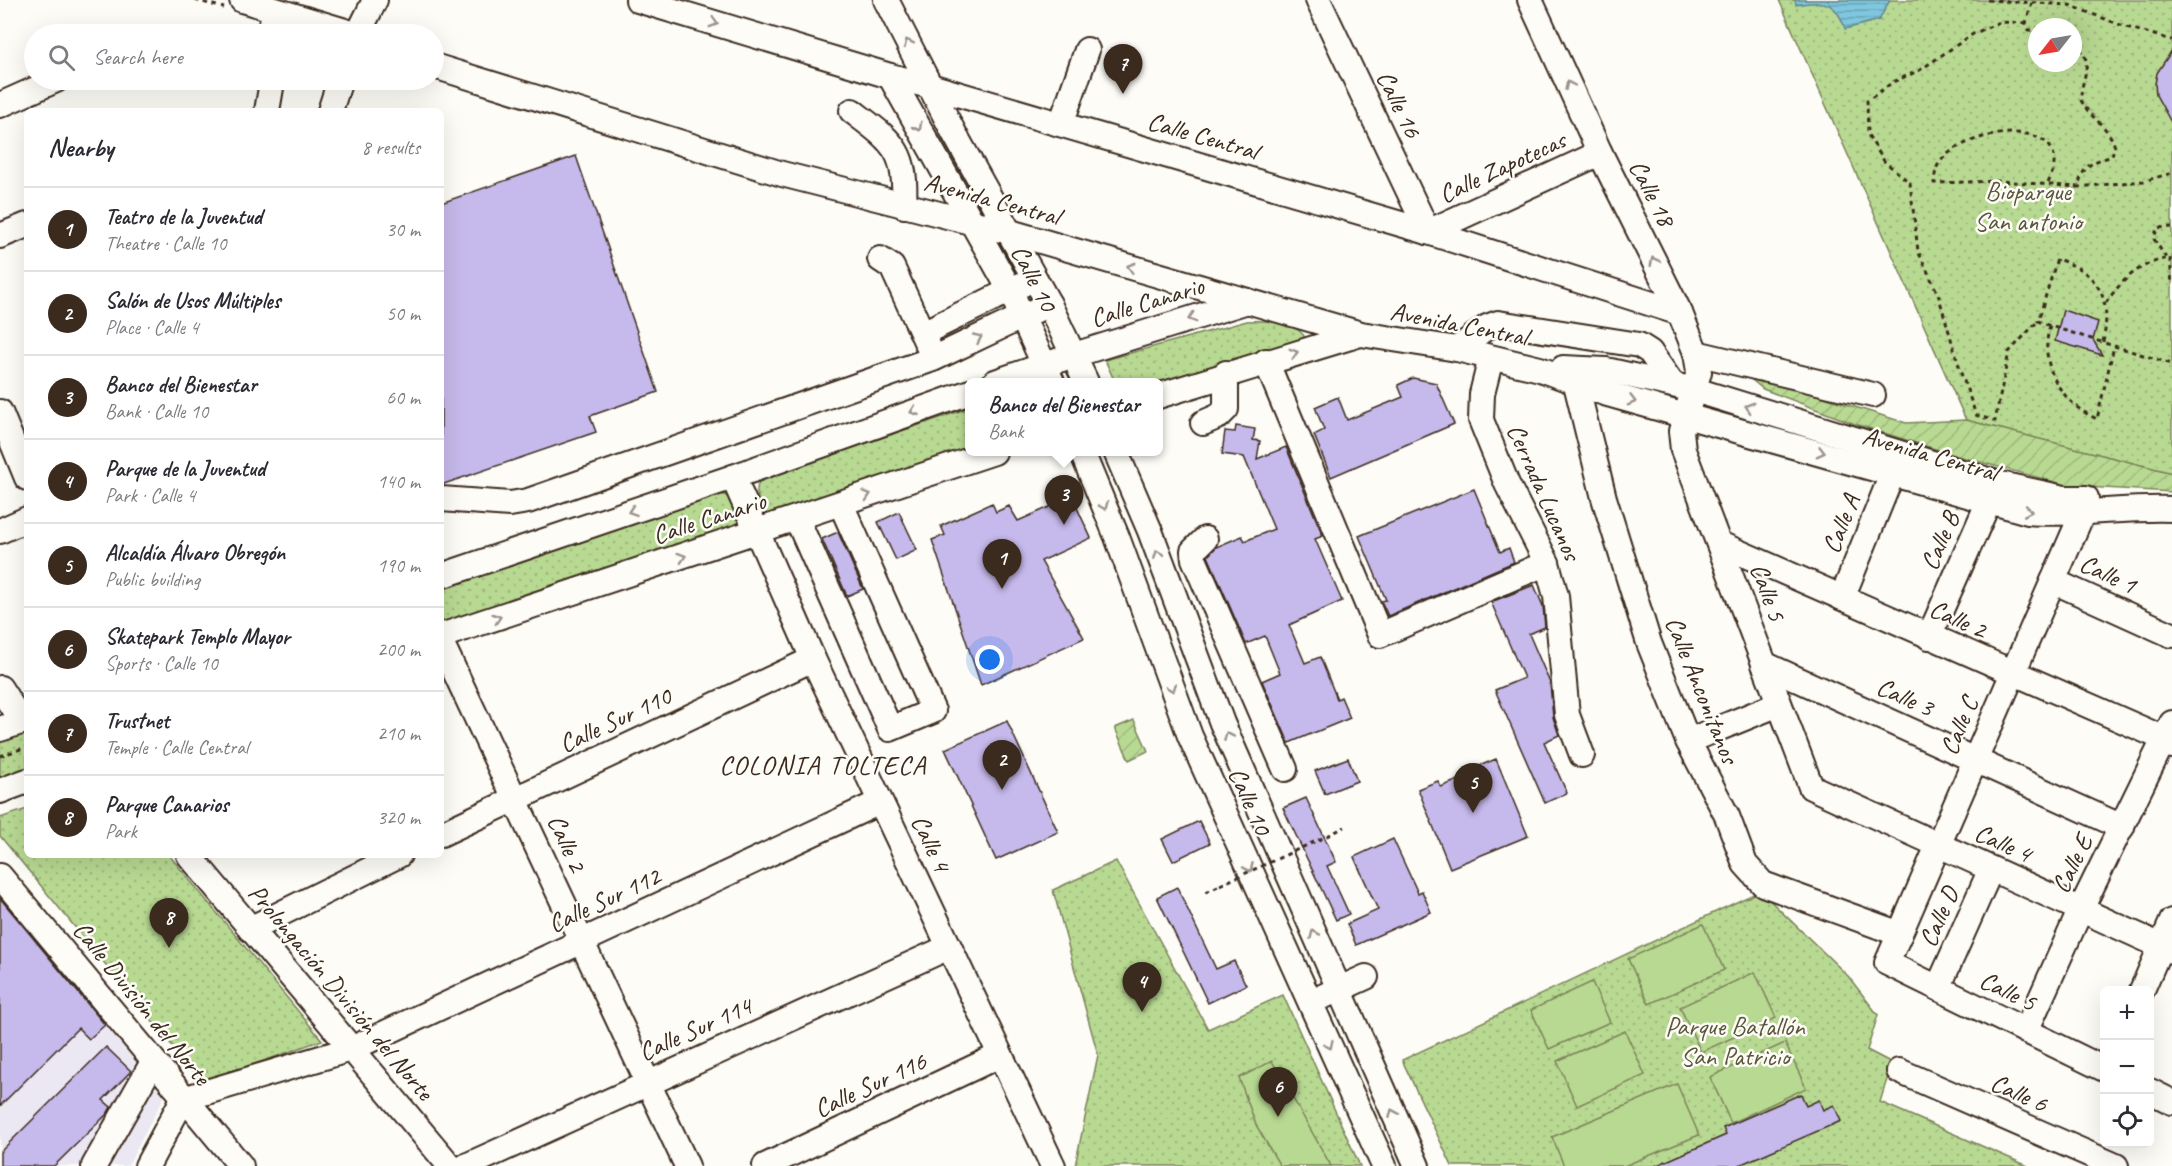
<!DOCTYPE html>
<meta charset="utf-8">
<style>
body{margin:0;font-family:Caveat,sans-serif;background:#f7f7f7;color:#2b2b33}
.controls{position:absolute;right:18px;bottom:18px;display:grid;overflow:hidden;border-radius:9px;box-shadow:0 6px 24px #0002}
.controls button{width:54px;height:54px;display:grid;place-items:center;padding:0;border:0;border-bottom:2px solid #e1e1e2;background:#fff;color:#2b2b33;font:30px sans-serif}
.compass{position:absolute;left:2028px;top:18px;width:54px;height:54px;border-radius:50%;background:#fff;box-shadow:0 6px 24px #0002;rotate:239deg}
.you{position:absolute;left:990px;top:660px;width:21px;height:21px;margin:-15px;border:4px solid #fff;border-radius:50%;background:#1a73e8;box-shadow:0 0 0 9px #1a73e833}
.badge{display:grid;place-items:center;width:39px;height:39px;border-radius:50%;background:#3b2a1e;color:#fff;font-size:20px;font-weight:700}
.pin{position:absolute;translate:-50% -50px;filter:drop-shadow(0 2px 3px #0008)}
.pin::after{content:'';position:absolute;top:32px;width:21px;height:18px;background:inherit;clip-path:polygon(0 0,100% 0,50% 100%)}
.popup{position:absolute;left:965px;top:378px;width:198px;height:78px;box-sizing:border-box;display:grid;place-content:center;border-radius:9px;background:#fff;filter:drop-shadow(0 2px 4px #0005);font-size:20px;white-space:nowrap;color:#7c7c81}
.popup b{font-size:22px;color:#2b2b33}
.popup::after{content:'';position:absolute;left:50%;top:100%;margin-left:-12px;border:12px solid transparent;border-top-color:#fff}
.list{margin:0;padding:0;list-style:none}
h2{display:flex;justify-content:space-between;align-items:center;height:78px;margin:0;padding:0 24px;font-size:26px}
h2 small{font-size:20px;font-weight:400;color:#7c7c81}
.list li{display:grid;grid-template-columns:39px 1fr auto;gap:18px;align-items:center;box-sizing:border-box;height:84px;padding:0 24px;border-top:2px solid #e1e1e2}
.list b{display:block;font-size:22px;white-space:nowrap}
.list p{margin:0;font-size:20px;white-space:nowrap;color:#7c7c81}
.list em{font-size:20px;font-style:normal;color:#7c7c81}
.icon{flex:none;width:33px;height:33px;fill:none;stroke:currentColor;stroke-width:2;stroke-linecap:round;stroke-linejoin:round}
.map{position:relative;flex:none;width:2172px;height:1166px;overflow:hidden}
.search{position:absolute;background:#fff;box-shadow:0 6px 24px #0002;left:24px;top:24px;width:420px;height:66px;display:flex;align-items:center;gap:15px;box-sizing:border-box;padding:0 21px;border-radius:33px;color:#7c7c81;font-size:22px}
.panel{position:absolute;background:#fff;box-shadow:0 6px 24px #0002;left:24px;top:108px;width:420px;height:750px;border-radius:9px}
.map>svg:first-child{display:block}
</style>
<div class="map">
<svg width="2172" height="1166" viewBox="0 0 2172 1166">
<defs>
<pattern id="grass-dots" width="8" height="8" patternUnits="userSpaceOnUse" patternTransform="scale(1.5)"><rect width="8" height="8" fill="#b8d992"/><path d="M2 2h.1M6 6h.1" fill="none" stroke="#9fba7d" stroke-width="1.8" stroke-linecap="round"/></pattern>
<pattern id="garden-furrows" width="10" height="10" patternUnits="userSpaceOnUse" patternTransform="scale(1.5)"><rect width="10" height="10" fill="#b8d992"/><path d="M-1 1l2-2M0 10L10 0M9 11l2-2" fill="none" stroke="#9fba7d"/></pattern>
<pattern id="water-rules" width="6" height="5" patternUnits="userSpaceOnUse" patternTransform="scale(1.5)"><rect width="6" height="5" fill="#7ec7de"/><path d="M0 2.5h6" fill="none" stroke="#68a2b3"/></pattern>
</defs>
<rect width="100%" height="100%" fill="#fdfcf7"/>
<filter id="ink" filterUnits="userSpaceOnUse"><feTurbulence type="fractalNoise" baseFrequency=".0167" numOctaves="2"/><feDisplacementMap in="SourceGraphic" scale="12" xChannelSelector="R" yChannelSelector="G"/><feConvolveMatrix kernelMatrix="1 2 1 2 8 2 1 2 1" color-interpolation-filters="sRGB"/></filter>
<g filter="url(#ink)">
<!-- built -->
<path fill="#ece8f3" d="M0,894L165,1095L128,1166H0Z"/>
<!-- grass -->
<g fill="url(#grass-dots)" stroke="#7a8258" stroke-width="1.5" fill-rule="evenodd">
<path d="M1779,0H2172V473L1966,420ZM2037,27H2073V63H2037Z"/>
<path d="M1247,321C1263,320 1295,322 1304,336V341L1159,391L1158,382H1115L1105,360Z"/>
<path d="M969,408L970,452L770,518C760,509 752,490 761,479Z"/>
<path d="M718,493C733,494 735,512 740,525L441,634V587Z"/>
<path d="M27,727V776L0,785V737Z"/>
<path d="M27,809V855H169L322,1040L203,1083L0,836V818Z"/>
<path d="M1116,861L1208,1029L1283,995L1360,1166H1075L1098,1055L1053,890Z"/>
<path d="M1760,891L1848,976L1878,1015L1867,1050L1892,1063L1880,1102L2028,1166H1452L1402,1060Z"/>
</g>
<!-- garden -->
<g fill="url(#garden-furrows)" stroke="#7a8258" stroke-width="1.5">
<path d="M1741,371L1906,423L1966,420L2172,473V492L2070,486L1961,457L1855,424L1763,389Z"/>
<path d="M1134,720L1148,751L1129,760L1115,728Z"/>
</g>
<!-- pitch -->
<g fill="#b8d992" stroke="#7a8258" stroke-width="1.5">
<path d="M1703,924L1724,970L1649,1004L1628,959Z"/>
<path d="M1755,972L1776,1018L1701,1052L1680,1007Z"/>
<path d="M1592,982L1610,1022L1549,1049L1531,1010Z"/>
<path d="M1625,1031L1645,1075L1577,1106L1557,1061Z"/>
<path d="M1785,1043L1806,1088L1731,1123L1710,1077Z"/>
<path d="M1272,1061L1331,1166H1280L1256,1125L1239,1078Z"/>
<path d="M1677,1084L1699,1135L1624,1166H1564L1552,1137Z"/>
</g>
<!-- water -->
<path fill="url(#water-rules)" stroke="#638891" stroke-width="1.5" d="M1795,0H1890L1879,20L1845,29C1836,0 1823,0 1796,5Z"/>
<!-- building -->
<g fill="#c6b9eb" stroke="#3b2a1e" stroke-width="1.5">
<path d="M2172,50V124L2156,95L2155,84L2157,73Z"/>
<path d="M576,156L658,392L590,416L596,432L441,485V203Z"/>
<path d="M2063,310L2098,322L2093,340L2102,355L2055,341Z"/>
<path d="M1413,378L1436,383L1454,424L1331,477L1314,435L1324,430L1315,407L1338,397L1347,420L1403,397L1398,385Z"/>
<path d="M1236,426L1255,429L1253,440L1260,441L1257,459L1286,447L1323,536L1315,539L1342,601L1289,625L1305,663L1320,657L1337,699L1341,697L1350,718L1289,743L1262,681L1280,673L1265,636L1246,644L1208,556L1216,547L1242,536L1245,541L1274,529L1244,457L1222,454L1225,431L1235,432Z"/>
<path d="M1474,489L1500,552L1509,548L1514,562L1388,616L1381,601L1386,600L1359,536Z"/>
<path d="M1072,497L1091,538L1041,561L1084,638L981,685L932,540L945,535L941,526L992,503L996,512L1009,506L1018,521Z"/>
<path d="M899,512L917,550L896,560L878,522Z"/>
<path d="M838,532L863,589L847,596L822,539Z"/>
<path d="M1534,585L1543,606L1545,627L1529,634L1550,683L1553,717L1559,735L1544,742L1567,793L1545,803L1495,690L1524,678L1491,602Z"/>
<path d="M1007,721L1058,832L996,860L945,749Z"/>
<path d="M1348,758L1357,781L1325,794L1315,771Z"/>
<path d="M1496,759L1528,836L1450,868L1418,789L1438,781L1441,787L1481,771L1479,766Z"/>
<path d="M1306,798L1336,862L1327,866L1349,914L1336,920L1283,808Z"/>
<path d="M1199,821L1210,843L1173,861L1162,839Z"/>
<path d="M1393,839L1418,893L1422,891L1431,912L1356,945L1347,924L1378,910L1354,857Z"/>
<path d="M1177,887L1216,969L1234,961L1246,985L1208,1003L1157,897Z"/>
<path d="M0,898L105,1025L89,1039L78,1028L0,1106Z"/>
<path d="M106,1047L131,1071L103,1100L111,1107L107,1114L54,1166H0V1152Z"/>
<path d="M1801,1094L1806,1106L1819,1100L1823,1110L1834,1105L1841,1121L1737,1166H1655L1726,1135L1723,1128Z"/>
</g>
<g fill="none" stroke-linecap="round" stroke-linejoin="round">
<!-- minor casing -->
<g stroke="#3b2a1e" stroke-width="28">
<g id="minor">
<path d="M242,0L355,34"/>
<path d="M638,0L890,76L930,86L1428,232L1680,313"/>
<path d="M886,0L954,133L1049,304L1086,382"/>
<path d="M1318,0L1428,232"/>
<path d="M1530,0L1600,153L1680,313L1696,353L1699,372L1681,431L1683,450L1811,787L2172,951"/>
<path d="M268,34L276,11"/>
<path d="M358,34L375,0"/>
<path d="M434,66L782,174L1010,232L1361,334L1457,349L1540,369L1604,393L2028,512C2076,516 2124,507 2172,509"/>
<path d="M890,76L1010,290L1052,382"/>
<path d="M267,80L271,88L267,111"/>
<path d="M0,105L56,80"/>
<path d="M330,111L340,80"/>
<path d="M852,111C894,143 907,150 904,206"/>
<path d="M1061,124L1087,50"/>
<path d="M1428,232L1600,153"/>
<path d="M0,236L27,225"/>
<path d="M880,259L892,267L929,348"/>
<path d="M923,333L1023,284"/>
<path d="M1457,349L1487,327L1498,323L1639,345L1650,352L1673,385"/>
<path d="M1696,353L1873,395"/>
<path d="M1491,358L1482,394L1481,420L1507,484L1547,563L1556,596L1567,715L1582,755"/>
<path d="M1266,361L1380,635L1547,563"/>
<path d="M1563,368L1606,370L1695,390L2000,484L2064,498H2086"/>
<path d="M1577,373L1576,384L1604,498L1649,643L1688,741L1727,816L1745,864L1763,884L1900,934"/>
<path d="M995,382L1074,355L1248,301"/>
<path d="M1158,396L1360,334"/>
<path d="M0,412L27,478"/>
<path d="M1203,423L1219,416L1226,409V373"/>
<path d="M1082,452L1117,537L1190,736L1384,1166"/>
<path d="M1116,452L1150,531L1222,723L1417,1166"/>
<path d="M733,477L813,659L1053,1166"/>
<path d="M441,499L510,504L528,501L933,359L1049,304"/>
<path d="M2083,512L1887,963L2104,1069"/>
<path d="M797,519L890,729L933,711L841,504"/>
<path d="M0,531L27,519"/>
<path d="M1205,539L1193,551L1194,559L1285,769"/>
<path d="M1720,544L2165,739L2172,746"/>
<path d="M441,576L733,477L970,392"/>
<path d="M2053,581L2172,635"/>
<path d="M1842,598L1893,472"/>
<path d="M441,636L994,452"/>
<path d="M1929,637L1989,501"/>
<path d="M441,642L687,1166"/>
<path d="M1764,664L2122,827"/>
<path d="M0,688L22,722"/>
<path d="M0,729L27,720"/>
<path d="M1688,741L1779,704"/>
<path d="M0,791L27,781"/>
<path d="M441,834L813,659"/>
<path d="M189,855L450,1166"/>
<path d="M0,876L241,1166"/>
<path d="M250,929L399,855"/>
<path d="M1938,988L1991,869"/>
<path d="M2142,990L2172,921"/>
<path d="M1324,996L1366,977"/>
<path d="M2026,1031L2081,909L2172,723"/>
<path d="M1899,1071L2116,1166"/>
<path d="M2150,1091L2172,1102"/>
<path d="M94,1166L153,1062"/>
<path d="M147,1166L183,1099L351,1049L880,802"/>
<path d="M466,1166L949,947"/>
<path d="M765,1166L1000,1055"/>
</g>
</g>
<!-- path -->
<g stroke="#3b2a1e" stroke-width="3" stroke-dasharray="4.5 4.5" stroke-linecap="butt">
<path d="M195,0L224,8"/>
<path d="M1987,0L2069,5L2126,27L2172,40"/>
<path d="M2032,3L2026,23L2029,30H2037"/>
<path d="M2026,23L2000,22L1973,34L1920,70L1893,82L1867,101L1868,135L1884,161L1910,183L1918,251L1938,294L1961,373L1976,415L1995,421L2009,352L2038,321"/>
<path d="M2073,42C2098,62 2080,77 2081,100C2090,119 2108,124 2115,147L2111,157C2091,161 2083,166 2078,187L2144,181L2172,173"/>
<path d="M2048,183C2082,114 1966,126 1940,162C1935,168 1935,176 1934,183L2001,181L2078,187"/>
<path d="M2166,258L2154,239L2157,228L2172,227"/>
<path d="M2106,303C2122,279 2141,262 2170,258L2172,285"/>
<path d="M2050,326C2038,365 2061,403 2097,419L2114,346"/>
<path d="M2103,342C2112,299 2100,273 2057,259L2038,321L2050,326L2172,364"/>
<path d="M0,756L27,747"/>
<path d="M1327,836L1345,827"/>
<path d="M1206,892L1220,885"/>
</g>
<!-- minor -->
<use href="#minor" stroke="#fdfcf7" stroke-width="24"/>
<!-- path-bridge -->
<path stroke="#3b2a1e" stroke-width="3" stroke-dasharray="4.5 4.5" stroke-linecap="butt" d="M1220,885L1327,836"/>
</g>
<!-- one-way arrows -->
<defs><path id="oneway-chevron" d="M-2-3.5L2.5 0L-2 3.5" fill="none" stroke-width="1.6" stroke-linecap="round" stroke-linejoin="round" transform="scale(1.5)"/></defs>
<g stroke="#9c938a">
<use href="#oneway-chevron" transform="translate(714 23) rotate(17)"/>
<use href="#oneway-chevron" transform="translate(908 43) rotate(-117)"/>
<use href="#oneway-chevron" transform="translate(1569 85) rotate(-115)"/>
<use href="#oneway-chevron" transform="translate(918 127) rotate(61)"/>
<use href="#oneway-chevron" transform="translate(1654 261) rotate(-117)"/>
<use href="#oneway-chevron" transform="translate(1131 267) rotate(-164)"/>
<use href="#oneway-chevron" transform="translate(1192 318) rotate(163)"/>
<use href="#oneway-chevron" transform="translate(978 338) rotate(-25)"/>
<use href="#oneway-chevron" transform="translate(1294 353) rotate(-16)"/>
<use href="#oneway-chevron" transform="translate(1632 401) rotate(15)"/>
<use href="#oneway-chevron" transform="translate(1749 407) rotate(-162)"/>
<use href="#oneway-chevron" transform="translate(914 411) rotate(160)"/>
<use href="#oneway-chevron" transform="translate(1821 452) rotate(15)"/>
<use href="#oneway-chevron" transform="translate(867 495) rotate(-19)"/>
<use href="#oneway-chevron" transform="translate(1104 506) rotate(67)"/>
<use href="#oneway-chevron" transform="translate(632 511) rotate(161)"/>
<use href="#oneway-chevron" transform="translate(2028 511) rotate(10)"/>
<use href="#oneway-chevron" transform="translate(1158 554) rotate(-111)"/>
<use href="#oneway-chevron" transform="translate(682 557) rotate(-18)"/>
<use href="#oneway-chevron" transform="translate(497 618) rotate(-18)"/>
<use href="#oneway-chevron" transform="translate(1172 688) rotate(70)"/>
<use href="#oneway-chevron" transform="translate(1228 736) rotate(-114)"/>
<use href="#oneway-chevron" transform="translate(1249 868) rotate(66)"/>
<use href="#oneway-chevron" transform="translate(1314 934) rotate(-114)"/>
<use href="#oneway-chevron" transform="translate(1329 1045) rotate(65)"/>
<use href="#oneway-chevron" transform="translate(1393 1113) rotate(-114)"/>
</g>
</g>
<g text-anchor="middle" dominant-baseline="central" stroke-width="5" stroke-linejoin="round" paint-order="stroke">
<!-- street labels -->
<g font-size="26" fill="#3b2a1e" stroke="#fdfcf7">
<text transform="translate(1399 104) rotate(64)">Calle 16</text>
<text transform="translate(1203 136) rotate(16)">Calle Central</text>
<text transform="translate(1502 167) rotate(-25)">Calle Zapotecas</text>
<text transform="translate(1652 193) rotate(63)">Calle 18</text>
<text transform="translate(992 199) rotate(15)">Avenida Central</text>
<text transform="translate(1034 278) rotate(63)">Calle 10</text>
<text transform="translate(1147 302) rotate(-17)">Calle Canario</text>
<text transform="translate(1459 324) rotate(11)">Avenida Central</text>
<text transform="translate(1930 454) rotate(16)">Avenida Central</text>
<text transform="translate(1544 492) rotate(66)">Cerrada Lucanos</text>
<text transform="translate(709 518) rotate(-18)">Calle Canario</text>
<text transform="translate(1841 524) rotate(-68)">Calle A</text>
<text transform="translate(1940 541) rotate(-66)">Calle B</text>
<text transform="translate(2108 574) rotate(25)">Calle 1</text>
<text transform="translate(1768 592) rotate(70)">Calle 5</text>
<text transform="translate(1958 619) rotate(24)">Calle 2</text>
<text transform="translate(1702 690) rotate(68)">Calle Anconitanos</text>
<text transform="translate(1905 697) rotate(24)">Calle 3</text>
<text transform="translate(615 720) rotate(-25)">Calle Sur 110</text>
<text transform="translate(1959 726) rotate(-67)">Calle C</text>
<text transform="translate(1250 801) rotate(66)">Calle 10</text>
<text transform="translate(567 843) rotate(66)">Calle 2</text>
<text transform="translate(931 843) rotate(65)">Calle 4</text>
<text transform="translate(2003 843) rotate(24)">Calle 4</text>
<text transform="translate(2072 864) rotate(-64)">Calle E</text>
<text transform="translate(604 900) rotate(-25)">Calle Sur 112</text>
<text transform="translate(1939 917) rotate(-66)">Calle D</text>
<text transform="translate(2008 991) rotate(26)">Calle 5</text>
<text transform="translate(341 992) rotate(50)">Prolongación División del Norte</text>
<text transform="translate(142 1003) rotate(51)">Calle División del Norte</text>
<text transform="translate(695 1029) rotate(-24)">Calle Sur 114</text>
<text transform="translate(870 1085) rotate(-25)">Calle Sur 116</text>
<text transform="translate(2019 1093) rotate(24)">Calle 6</text>
</g>
<!-- park labels -->
<g font-size="26" fill="#5a563b" stroke="#fdfcf7">
<text x="2028" y="191">Bioparque<tspan x="2028" dy="30">San antonio</tspan></text>
<text x="1735" y="1026">Parque Batallón<tspan x="1735" dy="30">San Patricio</tspan></text>
</g>
<!-- neighbourhood labels -->
<g font-size="27" letter-spacing="1.5" fill="#3b2a1e" stroke="#fdfcf7">
<text x="823" y="765">COLONIA TOLTECA</text>
</g>
</g>
</svg>
<div class="controls">
<button>+</button>
<button>−</button>
<button><svg class="icon" aria-label="locate" viewBox="0 0 24 24"><circle cx="12" cy="12" r="6"/><path d="M12 2v4M12 18v4M2 12h4M18 12h4"/></svg></button>
</div>
<svg class="compass" viewBox="-18 -18 36 36"><path d="M0-13l5 13h-10z" fill="#e53935"/><path d="M0 13l5-13h-10z" fill="#7c7c81"/></svg>
<div class="you"></div>
<div class="pin badge" style="left:1002px;top:589px">1</div>
<div class="pin badge" style="left:1002px;top:790px">2</div>
<div class="pin badge" style="left:1064px;top:525px">3</div>
<div class="popup"><b>Banco del Bienestar</b>Bank</div>
<div class="pin badge" style="left:1142px;top:1012px">4</div>
<div class="pin badge" style="left:1473px;top:813px">5</div>
<div class="pin badge" style="left:1278px;top:1117px">6</div>
<div class="pin badge" style="left:1123px;top:94px">7</div>
<div class="pin badge" style="left:169px;top:948px">8</div>
<div class="search"><svg class="icon" aria-label="search" viewBox="0 0 24 24"><circle cx="10" cy="10" r="6"/><path d="M15 15l6 6"/></svg>Search here</div>
<section class="panel">
<h2>Nearby<small>8 results</small></h2>
<ul class="list">
<li><span class="badge">1</span><div><b>Teatro de la Juventud</b><p>Theatre · Calle 10</p></div><em>30 m</em></li>
<li><span class="badge">2</span><div><b>Salón de Usos Múltiples</b><p>Place · Calle 4</p></div><em>50 m</em></li>
<li><span class="badge">3</span><div><b>Banco del Bienestar</b><p>Bank · Calle 10</p></div><em>60 m</em></li>
<li><span class="badge">4</span><div><b>Parque de la Juventud</b><p>Park · Calle 4</p></div><em>140 m</em></li>
<li><span class="badge">5</span><div><b>Alcaldía Álvaro Obregón</b><p>Public building</p></div><em>190 m</em></li>
<li><span class="badge">6</span><div><b>Skatepark Templo Mayor</b><p>Sports · Calle 10</p></div><em>200 m</em></li>
<li><span class="badge">7</span><div><b>Trustnet</b><p>Temple · Calle Central</p></div><em>210 m</em></li>
<li><span class="badge">8</span><div><b>Parque Canarios</b><p>Park</p></div><em>320 m</em></li>
</ul>
</section>
</div>
